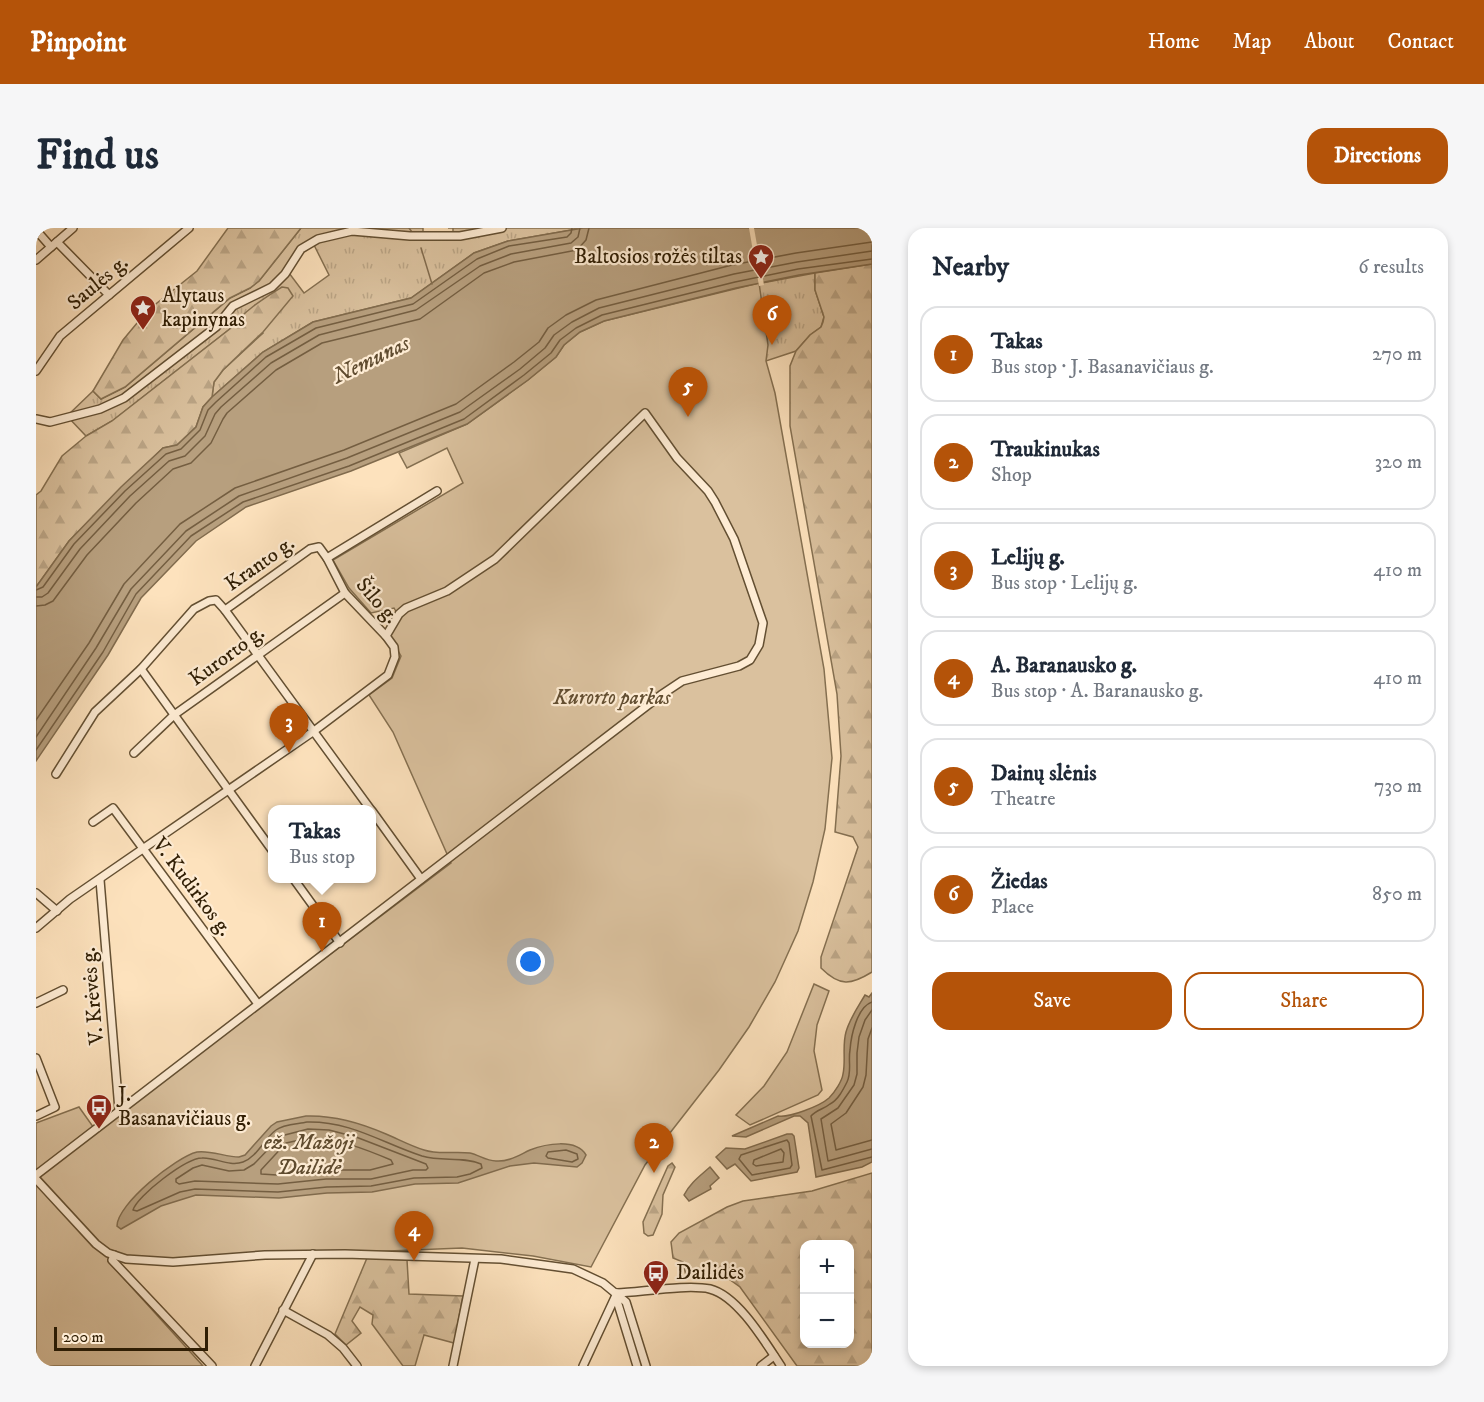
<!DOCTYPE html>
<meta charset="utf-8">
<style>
body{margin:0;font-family:"IM FELL DW Pica",serif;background:#f6f6f7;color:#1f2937}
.controls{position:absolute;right:18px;bottom:18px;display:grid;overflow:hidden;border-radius:12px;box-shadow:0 3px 9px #0003}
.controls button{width:54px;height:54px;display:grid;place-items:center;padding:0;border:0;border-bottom:2px solid #e0e1e3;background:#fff;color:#1f2937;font:30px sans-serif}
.scale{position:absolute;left:18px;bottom:15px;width:154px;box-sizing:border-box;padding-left:6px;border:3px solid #301e04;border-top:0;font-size:16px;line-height:21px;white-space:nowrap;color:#301e04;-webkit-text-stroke:4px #feecd4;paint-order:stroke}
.you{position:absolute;left:495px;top:734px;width:21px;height:21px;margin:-15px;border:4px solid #fff;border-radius:50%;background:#1a73e8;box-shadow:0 0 0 9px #1a73e833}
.badge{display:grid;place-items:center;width:39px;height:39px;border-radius:50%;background:#b45309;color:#fff;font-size:20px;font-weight:700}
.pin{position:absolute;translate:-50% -50px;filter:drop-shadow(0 2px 3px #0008)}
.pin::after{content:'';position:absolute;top:32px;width:21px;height:18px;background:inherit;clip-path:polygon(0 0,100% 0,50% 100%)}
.popup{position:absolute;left:232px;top:577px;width:108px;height:78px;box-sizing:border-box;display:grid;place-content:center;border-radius:12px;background:#fff;filter:drop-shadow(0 2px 4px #0005);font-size:20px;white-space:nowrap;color:#747a83}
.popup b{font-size:22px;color:#1f2937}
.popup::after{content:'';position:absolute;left:50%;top:100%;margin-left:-12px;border:12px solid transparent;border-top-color:#fff}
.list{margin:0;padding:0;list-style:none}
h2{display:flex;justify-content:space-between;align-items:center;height:78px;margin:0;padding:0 24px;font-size:26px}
h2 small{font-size:20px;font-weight:400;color:#747a83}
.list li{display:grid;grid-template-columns:39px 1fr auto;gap:18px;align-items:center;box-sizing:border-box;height:96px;margin:0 12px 12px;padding:0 12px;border:2px solid #e0e1e3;border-radius:18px}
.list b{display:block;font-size:22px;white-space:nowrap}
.list p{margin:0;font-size:20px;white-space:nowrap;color:#747a83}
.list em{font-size:20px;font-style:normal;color:#747a83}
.actions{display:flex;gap:12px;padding:18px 24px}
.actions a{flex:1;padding:14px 0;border:2px solid #b45309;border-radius:18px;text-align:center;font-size:21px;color:#b45309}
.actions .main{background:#b45309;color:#fff}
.map{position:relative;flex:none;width:836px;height:1138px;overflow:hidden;border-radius:18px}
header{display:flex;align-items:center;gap:36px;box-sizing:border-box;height:84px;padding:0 30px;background:#b45309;color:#fff}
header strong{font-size:28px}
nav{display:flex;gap:33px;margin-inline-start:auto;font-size:21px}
.intro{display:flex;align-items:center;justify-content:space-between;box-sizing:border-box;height:144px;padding:0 36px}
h1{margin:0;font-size:42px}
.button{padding:15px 27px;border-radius:18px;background:#b45309;color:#fff;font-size:21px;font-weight:700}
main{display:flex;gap:36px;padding:0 36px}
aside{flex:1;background:#fff;border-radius:18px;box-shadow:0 3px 9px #0003}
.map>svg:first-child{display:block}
</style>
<header>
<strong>Pinpoint</strong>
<nav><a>Home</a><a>Map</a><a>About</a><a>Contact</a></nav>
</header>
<div class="intro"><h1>Find us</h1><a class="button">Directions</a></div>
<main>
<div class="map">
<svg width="836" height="1138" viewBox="0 0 836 1138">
<defs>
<pattern id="grass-tufts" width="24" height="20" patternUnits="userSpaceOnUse" patternTransform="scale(1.5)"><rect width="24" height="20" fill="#dac19e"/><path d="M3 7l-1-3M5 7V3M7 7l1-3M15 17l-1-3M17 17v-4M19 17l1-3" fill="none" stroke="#bba586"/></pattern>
<pattern id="forest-firs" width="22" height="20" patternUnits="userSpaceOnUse" patternTransform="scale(1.5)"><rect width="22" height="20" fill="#dac19e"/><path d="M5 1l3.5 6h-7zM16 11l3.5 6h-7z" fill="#bba586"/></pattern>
</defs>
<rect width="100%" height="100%" fill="#fde2bd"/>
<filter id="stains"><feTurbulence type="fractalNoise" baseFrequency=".00333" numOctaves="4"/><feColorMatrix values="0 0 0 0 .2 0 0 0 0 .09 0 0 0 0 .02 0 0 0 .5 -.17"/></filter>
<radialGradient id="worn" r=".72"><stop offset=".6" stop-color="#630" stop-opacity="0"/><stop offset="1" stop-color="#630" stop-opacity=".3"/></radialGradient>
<!-- grass -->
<g fill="url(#grass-tufts)" stroke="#857051" stroke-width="1.5" fill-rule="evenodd">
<path d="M265,0H387V4L417,5V0H412H547L472,13L438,25L375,70L277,94L227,124L176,169L178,154L187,142L227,105L203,90L195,100L76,193L50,208L31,188L57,163L65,171L89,159L194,70L214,60L223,53ZM278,17L293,47L268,65L253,45L264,27Z"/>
<path d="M779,45V62L788,89L785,99L774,107L760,123L730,133L650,73L700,60Z"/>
</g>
<!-- forest -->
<g fill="url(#forest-firs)" stroke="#857051" stroke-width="1.5" fill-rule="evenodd">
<path d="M192,0H265L223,53L214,60L194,70L89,159L65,171L57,163L87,112L111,83L161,43Z"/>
<path d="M836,36V744C815,757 804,759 785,740V729L822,619L817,609L799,604L805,528L801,466L754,198V138L760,123L774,107L785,99L787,94L788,89L779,62V45Z"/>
<path d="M246,59L252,60L257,68L227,104L187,142L178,154L176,169L167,179L160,199L141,217L127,220L33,313L0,359V267L5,263L26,228L50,208L76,193L195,100C209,82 227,71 246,59Z"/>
<path d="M636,935L639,939L627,967L626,986L617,1007L612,1008L608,1005L607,994L632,938Z"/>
<path d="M836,945V1138H761L704,1059L690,1049L650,1048L647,1034L637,1030L635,1014L643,1005L691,979L707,973L776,963ZM768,1016H814V1116H768Z"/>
<path d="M331,1030L371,1032L373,1066L427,1068L418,1115L388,1107L379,1138H367L336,1096L337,1087L324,1079L316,1093L325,1105L310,1117L299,1106Z"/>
</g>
<!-- park -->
<g fill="#dac19e" stroke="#857051" stroke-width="1.5">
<path d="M723,55L732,117L730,133L739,165L788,441L796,530L789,601L777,654L762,703L739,754L713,799L683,842L609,937L555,1039L497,1028L426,1020L132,1032L80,1026L72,1033L167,1138H0V895L43,879L60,903L415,635L357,504L333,467L356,450L365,428L353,407L362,387L358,380L335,385L313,360L297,332L427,255L411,220L371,240L363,225L431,196L492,152L520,129L528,117L544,104L568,93Z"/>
<path d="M778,756L793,763L781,797L778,823L786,862L782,867L714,897L700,887L728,858L751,824Z"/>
</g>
<!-- water -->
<g fill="#b79f7e" stroke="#816b4d" stroke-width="1.5">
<path d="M547,0H836V36L763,47L700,60L568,93L544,104L528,117L520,129L492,152L431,196L315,243L210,279L160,313L105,370L72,427L0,533V359L33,313L85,259L127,220L141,217L160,199L167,179L176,169L227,124L277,94L375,70L438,25L472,13Z"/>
<path d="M836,765V934L826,939L780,949L772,895L764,888H758L710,909L696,908L742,888C753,890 784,878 793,870C799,864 806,853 807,846C810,832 806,818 810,804C814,790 822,779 829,767L833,769Z"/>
<path d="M270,888C298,887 325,895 350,906C362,911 375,918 388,922C403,927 418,923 434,925C443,927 450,933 460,933C473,934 483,927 494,922C509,916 540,910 550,927L546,935L541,939L498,935L474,938L422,955L379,956L336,964L291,965L243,970L160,967L125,978L85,1001L81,998C81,976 140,929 161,924C174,922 190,929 203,929L209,927L235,898L241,894Z"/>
<path d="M751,906H756L758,908L763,940L761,944L715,953L699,936L691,941L680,929L690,920L709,921Z"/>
<path d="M674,939L683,950L674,958L675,961L653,973L648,967C654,955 664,948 674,939Z"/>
</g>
<!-- pier -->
<path fill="#fde2bd" d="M713,0H718L728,57L723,58Z"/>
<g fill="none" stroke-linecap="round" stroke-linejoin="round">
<!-- shore -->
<g stroke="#745e41" stroke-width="1.5">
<path d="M0,362L7,359L38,316L89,263L130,226L145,221L164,202L172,182L180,174L230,129L280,100L377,76L441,31L473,18L531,9L535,5L536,0"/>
<path d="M0,369H6L12,365L44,321L94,268L133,233L149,228L169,208L179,186L185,179L235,135L283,107L380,82L444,38L475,26L535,15L542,9L544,0"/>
<path d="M0,378L9,377L17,373L51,327L100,275L137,241L155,235L175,215L187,191L191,185L240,142L286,115L384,91L448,45L478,34L541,22L550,12L553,0"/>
<path d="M0,492L53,415L88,356L144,296L199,260L308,222L420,176L478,134L503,114L512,100L530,87L560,72L696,37L760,25L836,14"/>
<path d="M0,509L60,420L95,361L150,303L203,268L311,230L424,184L484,141L509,120L518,107L536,94L563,80L698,46L761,34L836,23"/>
<path d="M0,522L67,424L100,366L155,308L207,274L313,238L428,191L488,147L515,125L524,112L540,100L566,87L699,54L762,41L836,31"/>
<path d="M836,774C821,779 815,808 814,822C812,833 816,844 811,854C807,862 802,872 794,876C788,881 780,882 775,888L786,942L836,929"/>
<path d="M836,782L829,792L823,809L821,825V846L818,857L802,880L785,891L792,933L836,921"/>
<path d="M836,800L832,811L830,847L827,859L810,885L795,896L800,922L836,912"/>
<path d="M271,894C315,893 346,915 386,928C406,934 426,928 445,936L446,940L434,946L421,949L378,950L335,958L291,959L242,964L159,961L144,964L101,983L97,982C101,968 150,930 166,930C179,929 193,939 207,934C221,929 228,911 240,902C247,896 262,896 271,894Z"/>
<path d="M272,901L293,902L320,909L390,936L392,940L390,942H377L335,951H290L242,956L159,953L143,956L140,954V951L157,940L166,937L193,943L208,942L218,936L245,908Z"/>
<path d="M273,910C301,910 329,921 355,932L357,936L334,942H290L241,947L225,946V942L250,915Z"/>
<path d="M751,912L753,915L756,937L754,940L716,947L703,931L705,927Z"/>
<path d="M745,921L748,925L747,934L720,938L717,936L718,932Z"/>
<path d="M530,922L541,926L542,931L536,934L512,930L510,928L512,924Z"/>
</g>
<!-- stream -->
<g stroke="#816b4d" stroke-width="1.5">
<path d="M373,0L376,4"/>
<path d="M385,20L396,56"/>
</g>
<!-- minor casing -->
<g stroke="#634f32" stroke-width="10">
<g id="minor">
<path d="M0,2L15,19"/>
<path d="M21,14L73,67"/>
<path d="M0,32L37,0"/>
<path d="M0,143L24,108L153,0"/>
<path d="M0,191L14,194L64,181L88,170L180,99L197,78L236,59L249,46L265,21L282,11L316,3L374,8H424L466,0"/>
<path d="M189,382L335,582"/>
<path d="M105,441L236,622"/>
<path d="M98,525L138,487L309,365"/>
<path d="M20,546L59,484L105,441L158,381L173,373L180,372L189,382L274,321L283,319L291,330L401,263"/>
<path d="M336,583L385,651"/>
<path d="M57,594L77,580L222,776"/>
<path d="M257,650L304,715"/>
<path d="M64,652L83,882"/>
<path d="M0,665L21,683"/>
<path d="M0,700L34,671L278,503L352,447L359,429L358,419L350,408L309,365L291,330"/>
<path d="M0,775L27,762"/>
<path d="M0,830L19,879L0,888"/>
<path d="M0,947L625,467L646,453L703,438L714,432L723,417L727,395L698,311L679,274L672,263L641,230L609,185L459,331L411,363L370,380L363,386L350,408"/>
<path d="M0,951L60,1016L72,1025L90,1031L137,1034L229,1027L309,1026L465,1031L537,1041L567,1055L590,1074L610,1138"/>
<path d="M78,1027L76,1032L176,1138"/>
<path d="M581,1065C605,1064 652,1056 674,1061C702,1068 729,1114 745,1138"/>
<path d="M581,1068L582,1076L601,1138"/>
<path d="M247,1082L292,1107L307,1120L321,1138"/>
<path d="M219,1138L277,1026"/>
<path d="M417,1138L439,1031"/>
<path d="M547,1138L581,1065"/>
<path d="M725,1138L738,1128"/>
</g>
</g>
<!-- minor -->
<use href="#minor" stroke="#feecd4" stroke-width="7"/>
</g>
<!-- icons -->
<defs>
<g id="sight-pin" transform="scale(1.35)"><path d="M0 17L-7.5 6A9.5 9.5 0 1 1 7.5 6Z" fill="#8f2418" stroke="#feecd4"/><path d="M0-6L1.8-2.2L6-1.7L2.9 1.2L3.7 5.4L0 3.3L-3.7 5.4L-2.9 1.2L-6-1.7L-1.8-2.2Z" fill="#fff"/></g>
<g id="bus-pin" transform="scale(1.35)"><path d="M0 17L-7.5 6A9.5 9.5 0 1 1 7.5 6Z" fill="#8f2418" stroke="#feecd4"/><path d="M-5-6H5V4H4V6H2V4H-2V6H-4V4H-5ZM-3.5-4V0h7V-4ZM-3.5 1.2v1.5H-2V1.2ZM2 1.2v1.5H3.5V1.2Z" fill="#fff"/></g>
</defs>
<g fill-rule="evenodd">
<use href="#sight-pin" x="725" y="29"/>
<use href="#sight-pin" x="107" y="80"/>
<use href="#bus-pin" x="63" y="879"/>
<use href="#bus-pin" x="620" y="1045"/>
</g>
<g text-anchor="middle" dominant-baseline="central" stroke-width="4.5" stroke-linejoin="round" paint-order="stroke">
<!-- poi labels -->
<g font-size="21" fill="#301e04" stroke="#feecd4" text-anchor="start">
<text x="706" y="29" text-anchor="end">Baltosios rožės tiltas</text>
<text x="126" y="68">Alytaus<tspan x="126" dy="24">kapinynas</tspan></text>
<text x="82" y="867">J.<tspan x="82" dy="24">Basanavičiaus g.</tspan></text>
<text x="640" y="1045">Dailidės</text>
</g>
<!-- street labels -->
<g font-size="21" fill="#301e04" stroke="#feecd4">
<text transform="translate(62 55) rotate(-40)">Saulės g.</text>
<text transform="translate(224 336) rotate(-35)">Kranto g.</text>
<text transform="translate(341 373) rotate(49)">Šilo g.</text>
<text transform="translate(191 428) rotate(-36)">Kurorto g.</text>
<text transform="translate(156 659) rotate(53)">V. Kudirkos g.</text>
<text transform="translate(57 768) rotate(-95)">V. Krėvės g.</text>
</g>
<!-- park labels -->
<g font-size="21" font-style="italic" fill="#634f32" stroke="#feecd4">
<text x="576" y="470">Kurorto parkas</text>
</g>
<!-- water labels -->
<g font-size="22" font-style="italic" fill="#5f4b2f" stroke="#feecd4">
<text transform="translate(335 132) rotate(-26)">Nemunas</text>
<text x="273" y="914">ež. Mažoji<tspan x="273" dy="25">Dailidė</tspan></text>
</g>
</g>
<rect width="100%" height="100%" filter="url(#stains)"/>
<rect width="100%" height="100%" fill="url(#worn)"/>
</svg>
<div class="controls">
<button>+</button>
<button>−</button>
</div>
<div class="scale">200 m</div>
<div class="you"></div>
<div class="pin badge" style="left:286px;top:724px">1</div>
<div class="popup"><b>Takas</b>Bus stop</div>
<div class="pin badge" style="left:618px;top:945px">2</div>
<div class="pin badge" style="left:253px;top:525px">3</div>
<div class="pin badge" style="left:378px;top:1033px">4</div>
<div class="pin badge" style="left:652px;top:189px">5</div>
<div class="pin badge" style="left:736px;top:117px">6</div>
</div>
<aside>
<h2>Nearby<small>6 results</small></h2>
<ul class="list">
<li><span class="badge">1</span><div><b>Takas</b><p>Bus stop · J. Basanavičiaus g.</p></div><em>270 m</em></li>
<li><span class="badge">2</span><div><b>Traukinukas</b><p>Shop</p></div><em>320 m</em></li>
<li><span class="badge">3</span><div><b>Lelijų g.</b><p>Bus stop · Lelijų g.</p></div><em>410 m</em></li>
<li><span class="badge">4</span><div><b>A. Baranausko g.</b><p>Bus stop · A. Baranausko g.</p></div><em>410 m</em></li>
<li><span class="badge">5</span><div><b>Dainų slėnis</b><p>Theatre</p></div><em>730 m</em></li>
<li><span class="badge">6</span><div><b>Žiedas</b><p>Place</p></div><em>850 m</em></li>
</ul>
<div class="actions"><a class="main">Save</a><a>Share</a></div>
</aside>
</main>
